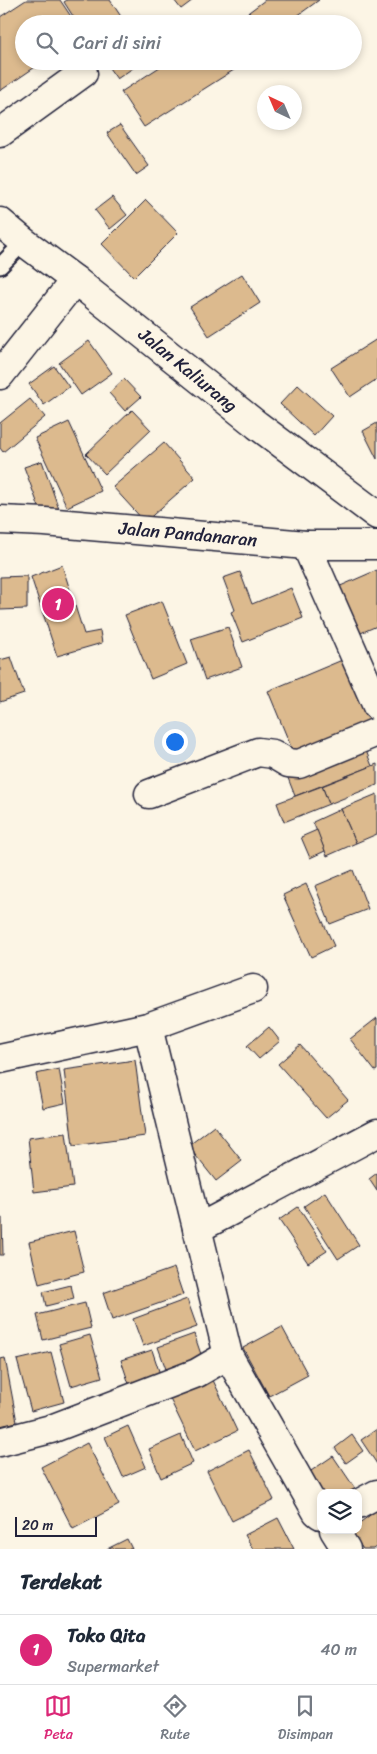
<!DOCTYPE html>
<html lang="id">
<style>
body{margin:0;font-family:Sriracha,sans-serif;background:#f6f6f7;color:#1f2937}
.controls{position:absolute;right:15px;bottom:15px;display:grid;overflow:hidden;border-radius:10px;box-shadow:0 2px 8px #0003}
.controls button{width:45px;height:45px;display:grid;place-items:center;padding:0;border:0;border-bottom:1px solid #e0e1e3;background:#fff;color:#1f2937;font:25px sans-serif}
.compass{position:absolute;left:257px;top:85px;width:45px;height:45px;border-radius:50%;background:#fff;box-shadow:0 2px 8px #0003;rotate:316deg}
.scale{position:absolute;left:15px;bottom:12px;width:82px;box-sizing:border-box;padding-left:5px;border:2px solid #22223b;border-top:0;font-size:14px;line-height:18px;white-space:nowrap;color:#22223b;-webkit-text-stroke:4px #fcf5e5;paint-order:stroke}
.you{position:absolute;left:174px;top:741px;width:18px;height:18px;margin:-12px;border:4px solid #fff;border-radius:50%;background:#1a73e8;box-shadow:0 0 0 8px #1a73e833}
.badge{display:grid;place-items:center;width:32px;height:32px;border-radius:50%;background:#db2777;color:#fff;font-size:16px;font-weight:700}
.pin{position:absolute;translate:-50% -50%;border:2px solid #fff;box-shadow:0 1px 5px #0006}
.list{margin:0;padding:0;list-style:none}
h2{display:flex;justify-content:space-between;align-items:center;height:65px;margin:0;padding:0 20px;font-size:21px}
h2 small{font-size:16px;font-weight:400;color:#747a83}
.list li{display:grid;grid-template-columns:32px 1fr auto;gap:15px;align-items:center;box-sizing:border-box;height:70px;padding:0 20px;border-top:1px solid #e0e1e3}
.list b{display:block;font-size:19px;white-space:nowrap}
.list p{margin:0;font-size:16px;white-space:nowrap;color:#747a83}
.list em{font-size:16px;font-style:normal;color:#747a83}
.icon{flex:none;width:28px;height:28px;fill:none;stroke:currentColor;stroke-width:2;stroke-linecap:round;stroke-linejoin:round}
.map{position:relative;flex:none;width:377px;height:1549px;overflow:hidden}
.search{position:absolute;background:#fff;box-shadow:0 2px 8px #0003;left:15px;right:15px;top:15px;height:55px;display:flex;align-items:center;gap:12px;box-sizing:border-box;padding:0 18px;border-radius:28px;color:#747a83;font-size:19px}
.sheet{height:135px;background:#fff}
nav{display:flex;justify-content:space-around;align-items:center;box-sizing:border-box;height:70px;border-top:1px solid #e0e1e3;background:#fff;font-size:14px;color:#747a83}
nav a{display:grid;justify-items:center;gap:2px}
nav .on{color:#db2777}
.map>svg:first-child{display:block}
</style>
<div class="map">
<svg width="377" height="1549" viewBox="0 0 377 1549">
<rect width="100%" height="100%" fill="#fcf5e5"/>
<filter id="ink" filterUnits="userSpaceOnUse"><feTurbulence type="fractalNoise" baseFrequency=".02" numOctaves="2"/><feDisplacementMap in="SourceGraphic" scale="10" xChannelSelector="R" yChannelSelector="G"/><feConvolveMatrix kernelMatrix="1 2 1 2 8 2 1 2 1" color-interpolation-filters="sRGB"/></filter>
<g filter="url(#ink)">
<!-- building -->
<g fill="#dcba8e" stroke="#22223b">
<path d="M26,0H60L76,24H24V61H44L0,91V17Z"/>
<path d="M67,0H110L126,24H78L64,2Z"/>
<path d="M174,0H193L181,9Z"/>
<path d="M265,0H319L286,24H233Z"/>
<path d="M104,61H143L117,79Z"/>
<path d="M169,61H248L144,127L121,92Z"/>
<path d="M120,125L149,166L136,175L107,133Z"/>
<path d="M112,197L127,215L110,229L95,210Z"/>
<path d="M146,200L178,233L134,277L102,244Z"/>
<path d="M242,274L260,303L209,336L190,307Z"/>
<path d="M377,339V379L350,397L331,368Z"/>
<path d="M89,341L112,373L81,395L59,363Z"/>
<path d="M54,366L69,387L44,405L29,384Z"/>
<path d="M124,379L141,397L125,411L109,393Z"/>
<path d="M298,385L332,416L314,436L280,404Z"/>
<path d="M30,399L45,417L3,452L0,448V423Z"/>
<path d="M132,410L151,430L105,474L86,454Z"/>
<path d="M69,422L101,491L67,507L35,438Z"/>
<path d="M377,423V459L363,431Z"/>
<path d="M164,443L195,478L145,522L113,487Z"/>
<path d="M42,461L60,512L43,518L24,467Z"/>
<path d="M62,565L84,634L100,631L102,643L57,656L31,577Z"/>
<path d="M377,570V626L349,638L329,591Z"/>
<path d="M240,572L252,604L291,588L303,618L243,642L231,612L235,610L223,578Z"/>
<path d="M27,576V609L0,610V577Z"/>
<path d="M162,601L187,664L151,679L125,615Z"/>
<path d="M228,627L242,667L205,680L191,639Z"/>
<path d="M11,657L24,694L0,702V660Z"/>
<path d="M347,658L376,726L296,759L268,691Z"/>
<path d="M363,743L372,766L295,796L286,773Z"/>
<path d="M377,764V785L329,804L322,786Z"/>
<path d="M322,786L329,804L284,822L277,803Z"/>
<path d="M377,794V834L356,843L341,809Z"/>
<path d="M341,809L356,843L327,856L313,822Z"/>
<path d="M317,830L325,851L310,858L301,837Z"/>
<path d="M353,870L368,909L330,924L315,886Z"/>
<path d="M306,884L334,946L311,957L283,895Z"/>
<path d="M377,1018V1070L375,1071L350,1039Z"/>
<path d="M269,1027L280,1041L259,1059L247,1046Z"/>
<path d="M300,1045L348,1100L326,1118L278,1064Z"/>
<path d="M135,1060L145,1136L73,1146L64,1070Z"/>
<path d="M59,1069L65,1103L43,1108L36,1074Z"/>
<path d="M214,1126L242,1161L216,1181L188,1146Z"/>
<path d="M66,1133L73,1187L34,1192L28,1138Z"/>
<path d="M377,1173V1191L369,1179Z"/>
<path d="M325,1192L359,1245L338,1259L304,1206Z"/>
<path d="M298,1207L327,1251L308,1263L279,1220Z"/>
<path d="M0,1218H2L3,1255H0Z"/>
<path d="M74,1231L84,1272L39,1284L29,1242Z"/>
<path d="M174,1268L183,1295L112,1320L103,1293Z"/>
<path d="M71,1285L74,1299L46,1306L43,1292Z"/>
<path d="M187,1299L197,1327L143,1346L133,1319Z"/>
<path d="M85,1303L91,1328L43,1340L37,1315Z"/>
<path d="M282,1327L308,1375L269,1396L243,1348Z"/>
<path d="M194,1334L203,1360L167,1372L158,1347Z"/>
<path d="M90,1335L102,1377L71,1386L59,1344Z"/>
<path d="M152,1350L161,1377L130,1387L121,1360Z"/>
<path d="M51,1352L64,1402L31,1411L17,1360Z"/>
<path d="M5,1358L17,1422L0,1426V1359Z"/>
<path d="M212,1378L237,1431L195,1451L170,1399Z"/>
<path d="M128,1426L146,1467L123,1477L105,1437Z"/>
<path d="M377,1429V1464L361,1440Z"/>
<path d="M181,1435L193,1463L161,1478L149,1449Z"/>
<path d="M352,1435L363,1451L346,1463L335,1448Z"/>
<path d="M87,1443L119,1505L73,1529L41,1467Z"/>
<path d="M249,1450L274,1500L232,1521L207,1471Z"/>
<path d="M333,1456L356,1490L353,1493H321L302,1477Z"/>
<path d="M377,1510V1546L373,1549H363L350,1531L358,1530V1524Z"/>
<path d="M278,1518L294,1549H253L245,1535Z"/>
<path d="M127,1539L132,1549H107Z"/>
</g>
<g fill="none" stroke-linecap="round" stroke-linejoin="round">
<!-- lane casing -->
<g stroke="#22223b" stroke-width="19">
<path id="lane" d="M0,266L24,242"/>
</g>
<!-- street casing -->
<g stroke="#22223b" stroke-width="31">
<g id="street">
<path d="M0,133L83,73"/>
<path d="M0,222L24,242L75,280L257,425L377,515"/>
<path d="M0,375L75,280"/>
<path d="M306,545L377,706"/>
<path d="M149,794L258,752L273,754L288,763L299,764L377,732"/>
<path d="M148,1027L228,1355L317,1512L321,1515"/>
<path d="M0,1059L148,1027L253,989"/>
<path d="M197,1229L377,1133"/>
<path d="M0,1442L51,1429L197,1373L228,1355"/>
<path d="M358,1504L377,1494"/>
<path d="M334,1530L346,1549"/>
</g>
</g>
<!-- secondary casing -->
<g stroke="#22223b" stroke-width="31">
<path id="secondary" d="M0,520L45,522L306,545H377"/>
</g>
<!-- lane -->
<use href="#lane" stroke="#fcf5e5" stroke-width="15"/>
<!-- street -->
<use href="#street" stroke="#fcf5e5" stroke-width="28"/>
<!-- secondary -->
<use href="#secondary" stroke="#fcf5e5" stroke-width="28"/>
</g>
</g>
<g text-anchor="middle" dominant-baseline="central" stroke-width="5" stroke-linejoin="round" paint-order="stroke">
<!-- street labels -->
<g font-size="18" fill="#22223b" stroke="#fcf5e5">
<text transform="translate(188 370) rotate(39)">Jalan Kaliurang</text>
<text transform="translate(188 534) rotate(5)">Jalan Pandanaran</text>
</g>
</g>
</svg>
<div class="controls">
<button><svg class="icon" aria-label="layers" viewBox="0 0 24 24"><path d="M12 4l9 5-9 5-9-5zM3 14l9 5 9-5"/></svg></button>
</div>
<svg class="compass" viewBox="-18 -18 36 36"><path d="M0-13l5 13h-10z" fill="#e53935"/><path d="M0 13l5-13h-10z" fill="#747a83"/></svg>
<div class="scale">20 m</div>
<div class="you"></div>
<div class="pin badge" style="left:58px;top:604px">1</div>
<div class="search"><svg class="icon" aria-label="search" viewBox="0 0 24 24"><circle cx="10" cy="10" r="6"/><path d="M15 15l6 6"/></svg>Cari di sini</div>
</div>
<section class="sheet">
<h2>Terdekat<small></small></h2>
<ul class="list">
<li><span class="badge">1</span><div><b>Toko Qita</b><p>Supermarket</p></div><em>40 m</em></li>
</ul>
</section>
<nav>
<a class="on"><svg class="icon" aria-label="map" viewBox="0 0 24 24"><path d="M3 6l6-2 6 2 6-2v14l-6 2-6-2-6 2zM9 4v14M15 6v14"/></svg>Peta</a>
<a><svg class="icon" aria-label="directions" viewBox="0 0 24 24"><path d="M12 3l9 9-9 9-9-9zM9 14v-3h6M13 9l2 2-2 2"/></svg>Rute</a>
<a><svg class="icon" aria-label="saved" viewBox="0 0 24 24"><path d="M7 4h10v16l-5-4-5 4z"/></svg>Disimpan</a>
</nav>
